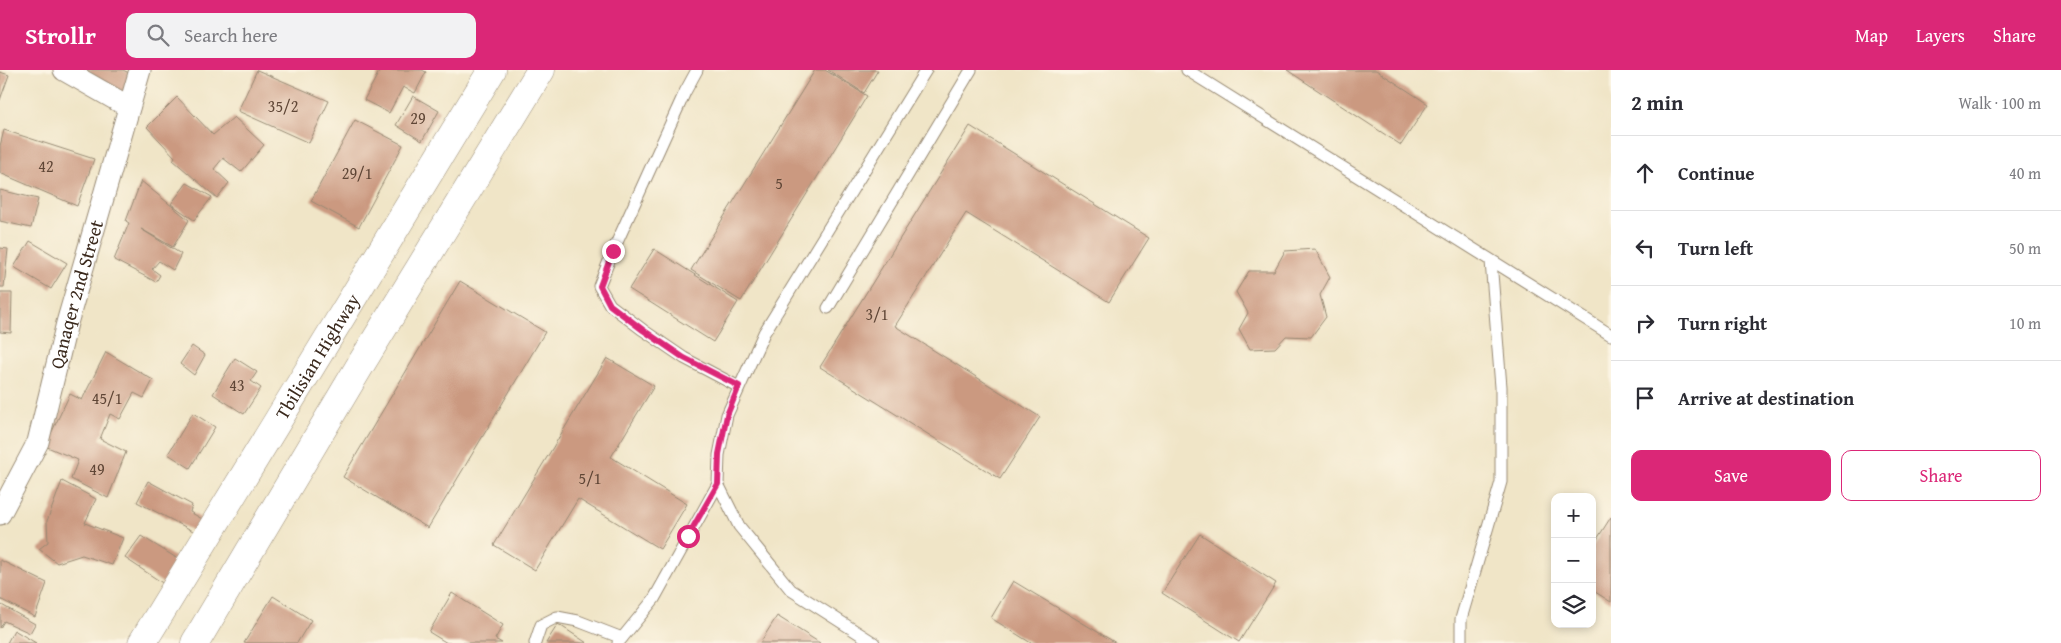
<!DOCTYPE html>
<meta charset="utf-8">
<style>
body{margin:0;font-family:"Gentium Book Plus",serif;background:#f2f2f3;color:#2b2b33}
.controls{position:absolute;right:15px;bottom:15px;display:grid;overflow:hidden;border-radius:10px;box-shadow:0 2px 8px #0003}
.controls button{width:45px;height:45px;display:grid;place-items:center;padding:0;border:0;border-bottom:1px solid #e1e1e2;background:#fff;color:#2b2b33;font:25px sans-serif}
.stop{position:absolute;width:15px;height:15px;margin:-11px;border:4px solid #db2777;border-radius:50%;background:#fff}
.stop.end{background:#db2777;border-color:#fff;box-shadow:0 1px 5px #0008}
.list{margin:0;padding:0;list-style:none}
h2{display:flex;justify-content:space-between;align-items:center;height:65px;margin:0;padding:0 20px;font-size:21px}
h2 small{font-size:16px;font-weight:400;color:#7c7c81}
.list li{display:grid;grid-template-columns:32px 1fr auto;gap:15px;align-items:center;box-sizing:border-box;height:75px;padding:0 20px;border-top:1px solid #e1e1e2}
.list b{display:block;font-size:19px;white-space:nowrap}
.list em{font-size:16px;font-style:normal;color:#7c7c81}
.actions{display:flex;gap:10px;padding:15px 20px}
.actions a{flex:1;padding:11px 0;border:1px solid #db2777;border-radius:10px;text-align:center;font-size:18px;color:#db2777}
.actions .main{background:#db2777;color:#fff}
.icon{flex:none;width:28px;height:28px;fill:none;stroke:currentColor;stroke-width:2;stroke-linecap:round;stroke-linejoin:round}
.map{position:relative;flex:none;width:1611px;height:573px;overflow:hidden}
header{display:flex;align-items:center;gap:30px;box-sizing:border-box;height:70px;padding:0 25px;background:#db2777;color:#fff}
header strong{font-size:24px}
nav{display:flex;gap:28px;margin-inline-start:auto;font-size:18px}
.search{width:350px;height:45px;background:#f2f2f3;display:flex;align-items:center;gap:12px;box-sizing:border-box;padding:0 18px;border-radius:10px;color:#7c7c81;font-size:19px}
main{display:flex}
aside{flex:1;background:#fff}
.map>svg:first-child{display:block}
</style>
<header>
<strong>Strollr</strong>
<div class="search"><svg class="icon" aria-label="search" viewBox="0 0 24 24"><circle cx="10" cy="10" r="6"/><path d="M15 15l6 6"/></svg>Search here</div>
<nav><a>Map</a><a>Layers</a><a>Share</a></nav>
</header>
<main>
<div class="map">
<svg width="1611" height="573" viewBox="0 0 1611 573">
<rect width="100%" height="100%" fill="#fcf5e5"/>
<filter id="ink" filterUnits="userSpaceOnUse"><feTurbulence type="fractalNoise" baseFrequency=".02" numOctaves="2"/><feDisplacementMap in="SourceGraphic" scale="10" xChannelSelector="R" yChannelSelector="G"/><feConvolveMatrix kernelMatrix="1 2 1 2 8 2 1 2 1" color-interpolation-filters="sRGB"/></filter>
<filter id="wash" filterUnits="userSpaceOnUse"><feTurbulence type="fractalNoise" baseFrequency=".0096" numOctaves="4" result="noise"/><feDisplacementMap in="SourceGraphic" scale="20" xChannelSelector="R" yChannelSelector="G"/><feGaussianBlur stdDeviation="1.12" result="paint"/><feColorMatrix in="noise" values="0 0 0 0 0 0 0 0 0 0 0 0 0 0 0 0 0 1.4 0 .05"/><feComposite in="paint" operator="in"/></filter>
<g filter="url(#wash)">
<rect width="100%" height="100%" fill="#f0e5c7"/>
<g id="blocks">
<!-- building -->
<g fill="#cb9980">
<path d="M79,0H123L131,4L124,30Z"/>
<path d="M257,0L329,31L309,73L238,41Z"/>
<path d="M380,0H422L426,2L415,23L403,17L389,43L364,30Z"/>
<path d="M815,0H825L867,26L741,231L691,200Z"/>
<path d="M828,0H878L864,23Z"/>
<path d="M1287,0H1376L1428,34L1401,75Z"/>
<path d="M0,2L9,5L0,30Z"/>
<path d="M413,26L439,41L422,71L396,55Z"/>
<path d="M177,27L213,65L234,47L264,75L241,102L223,88L214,99L229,113L217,128L173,90L175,87L147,57Z"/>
<path d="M355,50L403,75L359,157L311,131Z"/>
<path d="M970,56L1149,168L1109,232L966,143L895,256L1040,347L1000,409L820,297Z"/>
<path d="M4,60L94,89L77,136L0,103V76Z"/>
<path d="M141,111L189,150L173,177L141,159L181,184L173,200L159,191L152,199L160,205L156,212L114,190L129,153L126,151Z"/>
<path d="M187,113L212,127L194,150L171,134Z"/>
<path d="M0,120L38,129L31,158L0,151Z"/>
<path d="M30,171L67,193L51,219L14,197Z"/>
<path d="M0,178L8,179L4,217H0Z"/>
<path d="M654,179L738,232L713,272L629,219Z"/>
<path d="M1315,179L1330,207L1320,225L1326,247L1311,267L1286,266L1275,278L1250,279L1239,259L1248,243L1236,222L1249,201H1274L1285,181Z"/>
<path d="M460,211L545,262L428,458L343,407Z"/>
<path d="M0,223H12L11,263L0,262Z"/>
<path d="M192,276L205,285L194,305L180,294Z"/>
<path d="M106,282L153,310L144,328L134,323L120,349L110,344L100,369L126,382L108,428L71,409L78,390L45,376L70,324L82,330Z"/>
<path d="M235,288L257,302L251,311L261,318L244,344L213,324Z"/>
<path d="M607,288L654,316L611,387L687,434L660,479L578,429L535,500L494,475Z"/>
<path d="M193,343L215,357L190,398L168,384Z"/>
<path d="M62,411L96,429L85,453L123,468L112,495L82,485L57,493L39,479L48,472L47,451Z"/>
<path d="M148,411L192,435L190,442L204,450L197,463L137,432Z"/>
<path d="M1611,447V532L1592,520V477Z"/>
<path d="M1200,464L1276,513L1239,572L1162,523Z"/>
<path d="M141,466L183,492L167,516L125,488Z"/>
<path d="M0,490L47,513L35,547L0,529Z"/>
<path d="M1013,511L1116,573H1031L991,548Z"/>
<path d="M452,523L503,555L495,569L502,573H447L429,562Z"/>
<path d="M273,526L311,550L297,573H244Z"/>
<path d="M0,534L35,554L30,563L4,551L0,558Z"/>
<path d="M777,546L820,573H760Z"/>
<path d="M558,554L587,573H546Z"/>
<path d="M14,560L36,573H7Z"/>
</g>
</g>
</g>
<g filter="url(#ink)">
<use href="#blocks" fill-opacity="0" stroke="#968872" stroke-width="1"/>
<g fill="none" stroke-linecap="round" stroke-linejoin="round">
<!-- lane casing -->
<g stroke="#968872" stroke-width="13">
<g id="lane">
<path d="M697,0L685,22L613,181L599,216L610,235L643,260L684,288L739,317"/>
<path d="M1187,0L1611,265"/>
<path d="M828,238L971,0"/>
<path d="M535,573L541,555L557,547L578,551L622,568"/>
<path d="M618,573L654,529L718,414"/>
<path d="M874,573L791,520L739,456L718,414L719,385L727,345L764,263L926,0"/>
<path d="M1461,573V549L1501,412V317L1491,191"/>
</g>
</g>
<!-- street casing -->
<g stroke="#968872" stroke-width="23">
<g id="street">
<path d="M64,0L129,37"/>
<path id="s1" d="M0,444L38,372L67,253L140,0"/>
</g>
</g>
<!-- primary casing -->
<g stroke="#968872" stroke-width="29">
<g id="primary">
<path id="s2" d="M142,573L492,0"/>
<path d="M195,573L361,294L541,0"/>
</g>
</g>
<!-- lane -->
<use href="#lane" stroke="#fff" stroke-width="11"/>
<!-- street -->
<use href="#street" stroke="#fff" stroke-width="21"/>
<!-- primary -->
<use href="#primary" stroke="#fff" stroke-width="28"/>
</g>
</g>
<g fill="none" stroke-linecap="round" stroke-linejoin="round" filter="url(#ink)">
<!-- route -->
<path stroke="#db2777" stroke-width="6" d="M613,181L600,216L610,235L643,260L684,288L739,316L727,345L719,384L718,414L688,466"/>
</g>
<g text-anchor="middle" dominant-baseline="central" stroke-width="4" stroke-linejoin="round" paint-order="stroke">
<!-- number labels -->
<g font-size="16" fill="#5f4636">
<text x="283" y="36">35/2</text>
<text x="418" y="48">29</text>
<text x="46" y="96">42</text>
<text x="357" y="103">29/1</text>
<text x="779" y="113">5</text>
<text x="877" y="244">3/1</text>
<text x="237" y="315">43</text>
<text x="107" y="328">45/1</text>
<text x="97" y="399">49</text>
<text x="590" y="408">5/1</text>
</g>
<!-- street labels -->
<g font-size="19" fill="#3b2a1e" stroke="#fcf5e5">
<text stroke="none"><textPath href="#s1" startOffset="234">Qanaqer 2nd Street</textPath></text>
<text stroke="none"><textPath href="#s2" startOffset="336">Tbilisian Highway</textPath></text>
</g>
</g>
</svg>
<div class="controls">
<button>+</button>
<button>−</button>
<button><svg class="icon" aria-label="layers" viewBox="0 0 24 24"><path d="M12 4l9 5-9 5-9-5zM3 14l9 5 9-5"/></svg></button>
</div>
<div class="stop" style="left:688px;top:466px"></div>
<div class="stop end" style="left:613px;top:181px"></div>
</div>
<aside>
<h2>2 min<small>Walk · 100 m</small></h2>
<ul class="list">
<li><svg class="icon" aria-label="ahead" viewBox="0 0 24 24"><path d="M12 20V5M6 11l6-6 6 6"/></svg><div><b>Continue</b></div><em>40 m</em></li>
<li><svg class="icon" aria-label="left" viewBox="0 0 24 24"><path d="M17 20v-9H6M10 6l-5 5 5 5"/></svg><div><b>Turn left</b></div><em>50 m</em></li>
<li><svg class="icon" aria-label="right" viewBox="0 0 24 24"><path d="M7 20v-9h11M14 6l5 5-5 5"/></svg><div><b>Turn right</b></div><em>10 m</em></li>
<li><svg class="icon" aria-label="arrive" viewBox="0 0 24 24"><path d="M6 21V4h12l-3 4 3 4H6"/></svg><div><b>Arrive at destination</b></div></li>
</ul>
<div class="actions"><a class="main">Save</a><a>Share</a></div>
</aside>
</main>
